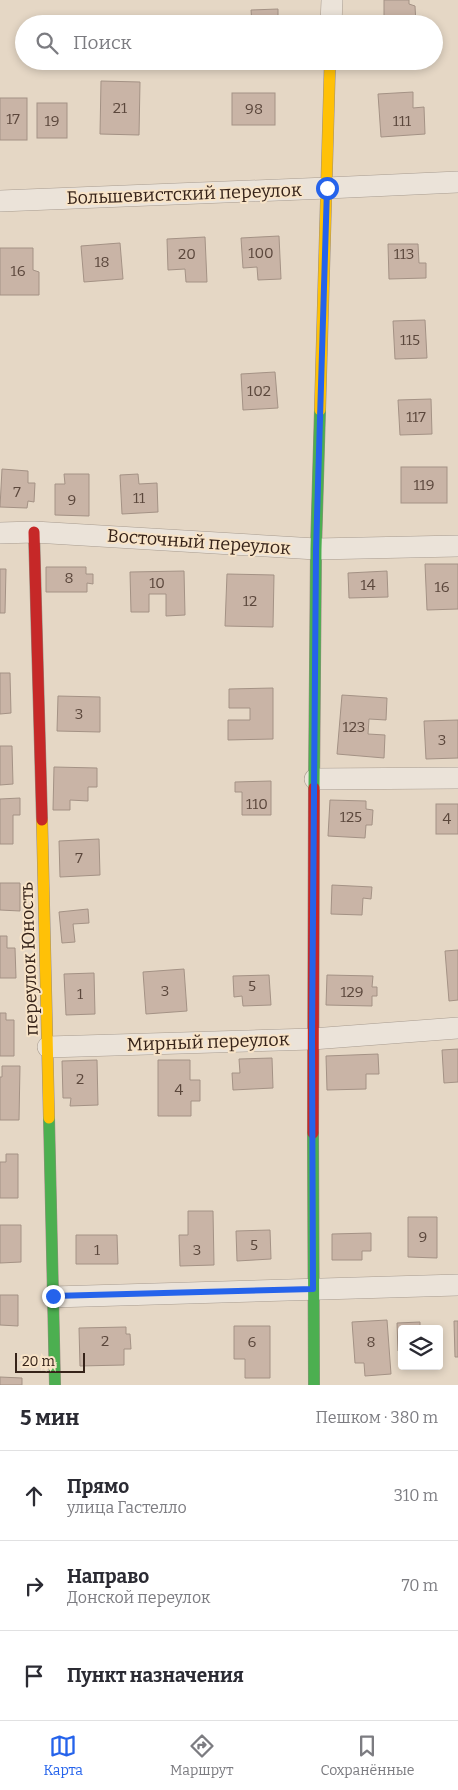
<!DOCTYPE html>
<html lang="ru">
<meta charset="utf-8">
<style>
body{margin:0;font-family:Bitter,serif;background:#f2f2f3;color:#2b2b33}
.controls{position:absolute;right:15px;bottom:15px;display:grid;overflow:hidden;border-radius:5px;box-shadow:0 2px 8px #0003}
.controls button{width:45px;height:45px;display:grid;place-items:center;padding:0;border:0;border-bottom:1px solid #e1e1e2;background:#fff;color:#2b2b33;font:25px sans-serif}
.scale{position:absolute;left:15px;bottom:12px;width:70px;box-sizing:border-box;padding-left:5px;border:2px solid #362319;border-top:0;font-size:14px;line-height:18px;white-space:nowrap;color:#362319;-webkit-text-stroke:4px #f8e4c8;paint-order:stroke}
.stop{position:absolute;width:15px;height:15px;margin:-11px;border:4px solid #2563eb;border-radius:50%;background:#fff}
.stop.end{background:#2563eb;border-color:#fff;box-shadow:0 1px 5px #0008}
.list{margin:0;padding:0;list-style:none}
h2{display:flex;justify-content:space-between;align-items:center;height:65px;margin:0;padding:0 20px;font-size:21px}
h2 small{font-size:16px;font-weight:400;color:#7c7c81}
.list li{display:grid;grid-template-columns:32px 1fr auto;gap:15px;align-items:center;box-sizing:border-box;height:90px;padding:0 20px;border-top:1px solid #e1e1e2}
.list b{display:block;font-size:19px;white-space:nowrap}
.list p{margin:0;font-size:16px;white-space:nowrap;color:#7c7c81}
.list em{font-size:16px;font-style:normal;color:#7c7c81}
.icon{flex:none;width:28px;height:28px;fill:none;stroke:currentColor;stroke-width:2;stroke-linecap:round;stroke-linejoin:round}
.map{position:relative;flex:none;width:458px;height:1385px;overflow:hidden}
.search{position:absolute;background:#fff;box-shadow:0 2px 8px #0003;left:15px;right:15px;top:15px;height:55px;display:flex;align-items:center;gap:12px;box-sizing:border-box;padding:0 18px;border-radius:28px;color:#7c7c81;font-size:19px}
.sheet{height:335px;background:#fff}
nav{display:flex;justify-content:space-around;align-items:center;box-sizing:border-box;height:70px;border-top:1px solid #e1e1e2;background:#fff;font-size:14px;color:#7c7c81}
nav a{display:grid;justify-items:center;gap:2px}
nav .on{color:#2563eb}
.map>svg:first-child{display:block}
</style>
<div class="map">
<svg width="458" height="1385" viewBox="0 0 458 1385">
<rect width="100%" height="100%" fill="#e5d7c5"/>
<!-- building -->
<g fill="#c9b4a6" stroke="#a49285">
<path d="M384,0H409V4L415,6L416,24H384Z"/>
<path d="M278,9V24H252L251,10Z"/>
<path d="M101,81L140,82L139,135L100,134Z"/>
<path d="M413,92V108L424,107L425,134L381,137L378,94Z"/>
<rect x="232" y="93" width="43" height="32"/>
<rect x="0" y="98" width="27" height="42"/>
<rect x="37" y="103" width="30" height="35"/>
<path d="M279,236L281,279L258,280L257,267L243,268L241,238Z"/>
<path d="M205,237L207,282H186L185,269L168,270L167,239Z"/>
<path d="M120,243L123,279L84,282L81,246Z"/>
<path d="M388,244H418L419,263H426V278L389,279Z"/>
<path d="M0,248H33V270L39,272V295H0Z"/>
<path d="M425,320L427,358L395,359L393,321Z"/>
<path d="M275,372L278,408L243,410L241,374Z"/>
<path d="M431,399L432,434L400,435L398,400Z"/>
<rect x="401" y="467" width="46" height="36"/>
<path d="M2,469L28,471V483H35L34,502L28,501L27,508L0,507Z"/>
<path d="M64,474H89V516L55,515V484H65Z"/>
<path d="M138,474L139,484L157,483L158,512L122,514L120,475Z"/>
<path d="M425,564H458V609L427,610Z"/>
<path d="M46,567H86V574H93V584L87,583V592H46Z"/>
<path d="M0,569H6L5,613H0Z"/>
<path d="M184,571L185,615L166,616V594H149V612H131L130,572Z"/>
<path d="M387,571L388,597L349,598L348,573Z"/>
<path d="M227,574L274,575L273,627L225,626Z"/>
<path d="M0,673H10L11,713L0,714Z"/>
<path d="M273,688V739L228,740V720H250V708H229V689Z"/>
<path d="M342,695L387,698L386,720L369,719L368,734L385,735L384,758L337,754Z"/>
<path d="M58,696L100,697V732L57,731Z"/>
<path d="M458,720V758L426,759L424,721Z"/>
<path d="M0,746H12L13,784L0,785Z"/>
<path d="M54,767L97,768V787H88V801L70,800V810H53Z"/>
<path d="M271,781V815H242V792H235V782Z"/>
<path d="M20,798V815H13V844H0V799Z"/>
<path d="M330,800L366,801V809L373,810L372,825H366L365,838L328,836Z"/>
<rect x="436" y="804" width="22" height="30"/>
<path d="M99,839L100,875L60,877L59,841Z"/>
<path d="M0,883H20V911L0,910Z"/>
<path d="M332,885L372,887L371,899L363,898L362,915L331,914Z"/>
<path d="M88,909L89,923L73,924L75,942L62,943L59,912Z"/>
<path d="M0,936H7V948H15L16,978H0Z"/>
<path d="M458,950V1000L449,1001L445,951Z"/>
<path d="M184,969L187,1011L146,1014L143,972Z"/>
<path d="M94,973L95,1014L66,1015L64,974Z"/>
<path d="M269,975L271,1005L243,1006L242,996L234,997L233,976Z"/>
<path d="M327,975L373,976L372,987H377V996H372V1006L326,1005Z"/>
<path d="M0,1013H6V1020H14V1056H0Z"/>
<path d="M458,1049V1082L444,1083L442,1050Z"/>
<path d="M378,1054L379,1074H366V1089L327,1090L326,1056Z"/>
<path d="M272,1058L273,1088L233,1090L232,1073H240L239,1059Z"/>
<path d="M97,1060L98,1105L70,1106L71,1098H63L62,1061Z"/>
<path d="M158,1060H190V1080H200V1101H191V1116H158Z"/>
<path d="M2,1066H20L19,1120H0V1077H2Z"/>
<path d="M6,1154H18V1198H0V1162H6Z"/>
<path d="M188,1211H213L214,1265L180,1266L179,1235H188Z"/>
<path d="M408,1217H437V1258L408,1257Z"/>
<path d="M0,1225H21V1262L0,1263Z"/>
<path d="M270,1230L271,1259L237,1261L236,1231Z"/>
<path d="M371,1233V1251H362V1260H332V1234Z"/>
<path d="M76,1235H117L118,1264H76Z"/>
<path d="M0,1295H18V1326L0,1325Z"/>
<path d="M387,1320L391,1374L365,1376L364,1363H355L352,1322Z"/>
<path d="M454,1321H458V1357H455Z"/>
<path d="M420,1322V1329H402V1350L398,1351L397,1323Z"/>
<path d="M234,1326H270V1378H245V1359H234Z"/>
<path d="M126,1327V1334H130L131,1349H124V1365L80,1366L79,1328Z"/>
<path d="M0,1377L22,1378V1385H0Z"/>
</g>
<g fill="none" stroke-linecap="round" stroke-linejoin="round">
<!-- street casing -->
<g stroke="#a89c90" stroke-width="22">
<g id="street">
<path d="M331,24L332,0"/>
<path d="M0,201L327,188L458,182"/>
<path d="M0,533L34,532L316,549L458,546"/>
<path d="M315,779L458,778"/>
<path d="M48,1047L312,1039L458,1028"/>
<path d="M53,1297L458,1285"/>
</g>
</g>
<!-- fast casing -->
<g stroke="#988c80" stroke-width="12">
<g id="fast">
<path d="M314,788L316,549L320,410"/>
<path d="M49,1118L55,1385"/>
<path d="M313,1133L314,1385"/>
</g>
</g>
<!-- slow casing -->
<g stroke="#988c80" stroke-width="12">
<g id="slow">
<path d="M320,410L330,61"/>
<path d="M42,820L49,1118"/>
</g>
</g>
<!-- jam casing -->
<g stroke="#988c80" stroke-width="12">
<g id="jam">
<path d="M34,532L42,820"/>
<path d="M313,1133L314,788"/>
</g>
</g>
<!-- street -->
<use href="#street" stroke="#ebe3d9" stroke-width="21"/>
<!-- fast -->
<use href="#fast" stroke="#4caf50" stroke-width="11"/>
<!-- slow -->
<use href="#slow" stroke="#ffc107" stroke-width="11"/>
<!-- jam -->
<use href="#jam" stroke="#c62828" stroke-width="11"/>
</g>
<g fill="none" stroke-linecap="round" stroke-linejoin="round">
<!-- route -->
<path stroke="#2563eb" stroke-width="6" d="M53,1296L313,1289L312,1039L316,550L327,188"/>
</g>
<g text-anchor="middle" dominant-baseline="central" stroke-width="4" stroke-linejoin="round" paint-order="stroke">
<!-- number labels -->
<g font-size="15" fill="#5b473c">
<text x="120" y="108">21</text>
<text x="254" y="109">98</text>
<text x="13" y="119">17</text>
<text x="52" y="121">19</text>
<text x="402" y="121">111</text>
<text x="261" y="253">100</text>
<text x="187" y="254">20</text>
<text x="404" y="254">113</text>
<text x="102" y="262">18</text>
<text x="18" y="271">16</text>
<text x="410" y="340">115</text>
<text x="259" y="391">102</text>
<text x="416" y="417">117</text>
<text x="424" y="485">119</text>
<text x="17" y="492">7</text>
<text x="139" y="498">11</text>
<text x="72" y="500">9</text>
<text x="69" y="578">8</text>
<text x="157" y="583">10</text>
<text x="368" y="585">14</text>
<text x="442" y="587">16</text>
<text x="250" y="601">12</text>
<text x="79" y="714">3</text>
<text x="354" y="727">123</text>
<text x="442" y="740">3</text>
<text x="257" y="804">110</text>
<text x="351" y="817">125</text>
<text x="447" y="819">4</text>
<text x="79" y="858">7</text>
<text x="252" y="986">5</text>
<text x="165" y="991">3</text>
<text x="352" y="992">129</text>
<text x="80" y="994">1</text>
<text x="80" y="1079">2</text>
<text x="179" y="1090">4</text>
<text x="423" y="1237">9</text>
<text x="254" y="1245">5</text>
<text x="97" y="1250">1</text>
<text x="197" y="1250">3</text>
<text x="105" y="1341">2</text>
<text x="252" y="1342">6</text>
<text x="371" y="1342">8</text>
</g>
<!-- street labels -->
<g font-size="18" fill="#362319" stroke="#f8e4c8">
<text transform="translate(184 194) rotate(-2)">Большевистский переулок</text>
<text transform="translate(199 542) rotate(4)">Восточный переулок</text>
<text transform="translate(29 959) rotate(-92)">переулок Юность</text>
<text transform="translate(208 1042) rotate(-2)">Мирный переулок</text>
</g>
</g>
</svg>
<div class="controls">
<button><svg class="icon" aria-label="layers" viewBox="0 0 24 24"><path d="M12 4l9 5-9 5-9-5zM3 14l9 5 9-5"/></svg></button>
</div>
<div class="scale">20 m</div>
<div class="stop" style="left:327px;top:188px"></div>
<div class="stop end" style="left:53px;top:1296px"></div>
<div class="search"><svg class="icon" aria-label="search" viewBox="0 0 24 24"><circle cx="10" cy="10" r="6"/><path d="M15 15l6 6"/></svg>Поиск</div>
</div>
<section class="sheet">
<h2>5 мин<small>Пешком · 380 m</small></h2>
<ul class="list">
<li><svg class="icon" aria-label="ahead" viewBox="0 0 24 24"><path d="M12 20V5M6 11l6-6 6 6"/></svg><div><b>Прямо</b><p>улица Гастелло</p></div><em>310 m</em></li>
<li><svg class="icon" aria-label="right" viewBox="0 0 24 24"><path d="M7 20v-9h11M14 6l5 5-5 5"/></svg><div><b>Направо</b><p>Донской переулок</p></div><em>70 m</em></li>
<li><svg class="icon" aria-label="arrive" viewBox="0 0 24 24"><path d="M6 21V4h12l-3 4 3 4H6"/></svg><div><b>Пункт назначения</b></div></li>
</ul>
</section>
<nav>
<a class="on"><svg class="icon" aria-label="map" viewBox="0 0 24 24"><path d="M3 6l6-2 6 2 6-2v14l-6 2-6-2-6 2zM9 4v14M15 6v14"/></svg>Карта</a>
<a><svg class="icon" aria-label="directions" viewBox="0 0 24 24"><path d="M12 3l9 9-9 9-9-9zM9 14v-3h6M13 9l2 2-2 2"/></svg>Маршрут</a>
<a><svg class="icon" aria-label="saved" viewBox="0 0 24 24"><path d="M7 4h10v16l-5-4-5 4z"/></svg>Сохранённые</a>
</nav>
